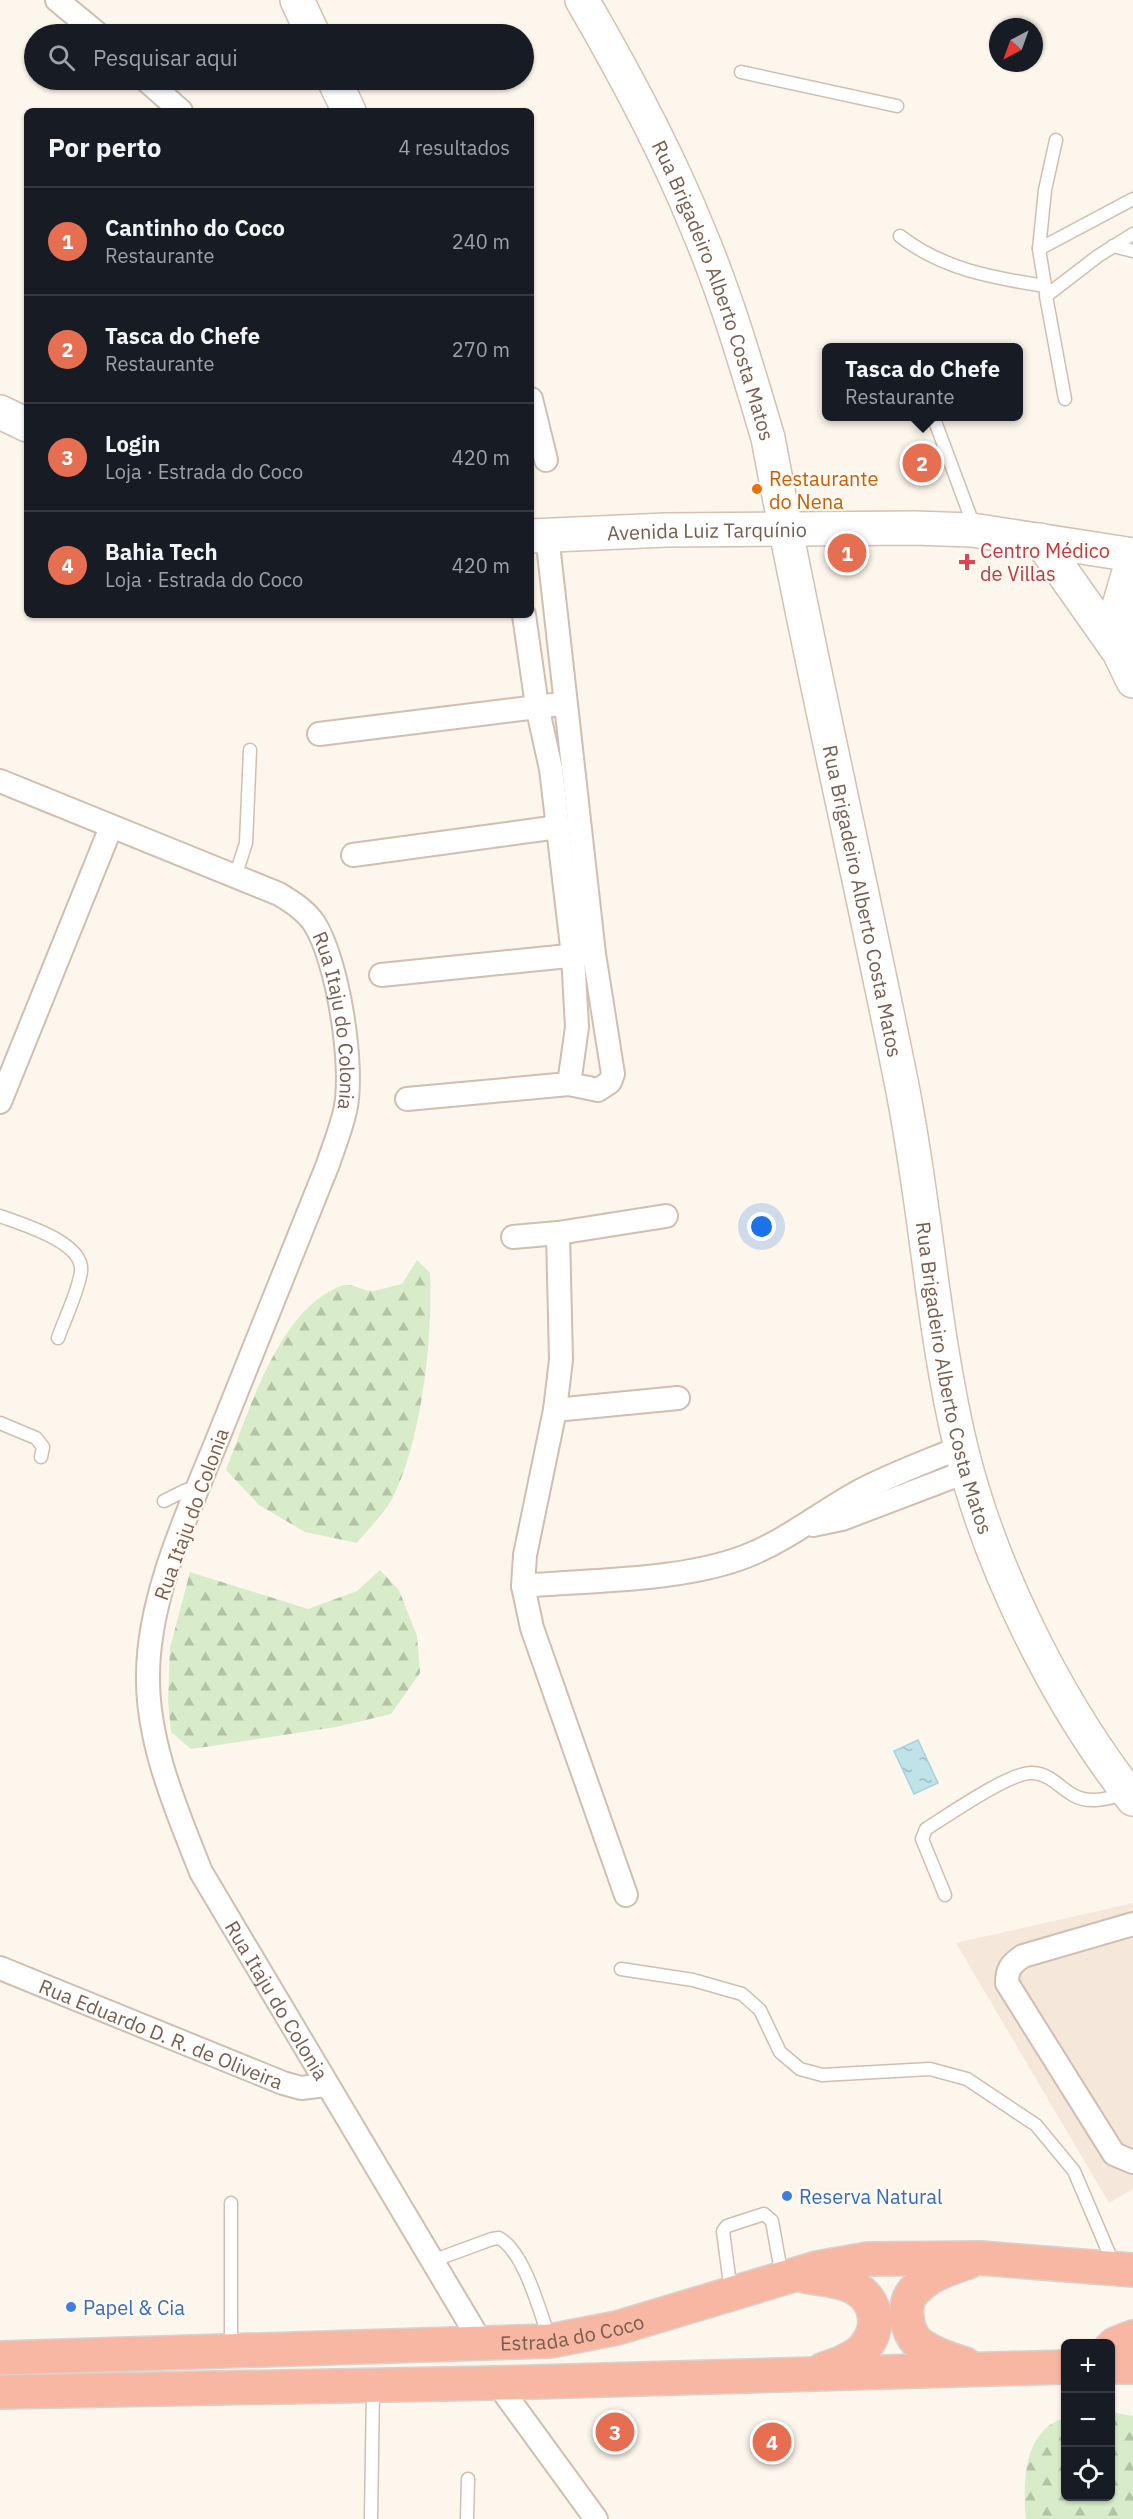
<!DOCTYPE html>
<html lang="pt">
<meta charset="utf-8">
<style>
body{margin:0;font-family:"IBM Plex Sans",sans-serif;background:#20242c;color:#f1f3f6}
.controls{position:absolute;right:18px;bottom:18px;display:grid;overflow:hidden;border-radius:9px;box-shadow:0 2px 4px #0004}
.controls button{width:54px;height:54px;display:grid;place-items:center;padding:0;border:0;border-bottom:2px solid #363941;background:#171b24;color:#f1f3f6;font:30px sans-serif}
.compass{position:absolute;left:989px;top:18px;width:54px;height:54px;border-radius:50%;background:#171b24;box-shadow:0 2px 4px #0004;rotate:221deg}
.you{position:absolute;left:762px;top:1227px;width:21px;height:21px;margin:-15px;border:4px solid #fff;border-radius:50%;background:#1a73e8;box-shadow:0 0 0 9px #1a73e833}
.badge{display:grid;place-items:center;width:39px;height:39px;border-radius:50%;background:#e76f51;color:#fff;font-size:20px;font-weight:700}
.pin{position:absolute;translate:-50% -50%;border:3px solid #fff;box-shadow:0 2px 6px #0006}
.popup{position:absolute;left:822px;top:343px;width:201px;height:78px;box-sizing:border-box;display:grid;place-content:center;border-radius:9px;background:#171b24;filter:drop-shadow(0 2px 4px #0005);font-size:20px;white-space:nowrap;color:#9ea1a6}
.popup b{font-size:22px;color:#f1f3f6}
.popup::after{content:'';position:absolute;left:50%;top:100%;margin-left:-12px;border:12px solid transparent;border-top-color:#171b24}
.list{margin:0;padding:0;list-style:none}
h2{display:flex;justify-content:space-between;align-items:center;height:78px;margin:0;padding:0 24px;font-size:26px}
h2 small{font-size:20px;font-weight:400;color:#9ea1a6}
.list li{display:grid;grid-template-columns:39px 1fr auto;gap:18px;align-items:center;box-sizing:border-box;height:108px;padding:0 24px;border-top:2px solid #363941}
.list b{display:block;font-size:22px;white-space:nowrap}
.list p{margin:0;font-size:20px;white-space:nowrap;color:#9ea1a6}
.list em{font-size:20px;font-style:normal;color:#9ea1a6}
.icon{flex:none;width:33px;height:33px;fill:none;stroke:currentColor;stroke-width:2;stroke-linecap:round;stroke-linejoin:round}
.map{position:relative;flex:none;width:1133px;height:2519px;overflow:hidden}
.search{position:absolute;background:#171b24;box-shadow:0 2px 4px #0004;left:24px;top:24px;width:510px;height:66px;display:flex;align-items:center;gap:15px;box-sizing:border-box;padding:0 21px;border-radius:33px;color:#9ea1a6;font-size:22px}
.panel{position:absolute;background:#171b24;box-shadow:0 2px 4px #0004;left:24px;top:108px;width:510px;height:510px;border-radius:9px}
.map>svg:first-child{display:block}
</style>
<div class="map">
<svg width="1133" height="2519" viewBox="0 0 1133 2519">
<defs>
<pattern id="forest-firs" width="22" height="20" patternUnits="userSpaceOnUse" patternTransform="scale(1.5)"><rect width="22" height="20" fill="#d8ecc9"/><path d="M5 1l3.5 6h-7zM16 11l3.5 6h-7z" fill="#b4c2a5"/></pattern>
<pattern id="water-ripples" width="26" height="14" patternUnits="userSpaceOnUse" patternTransform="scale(1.5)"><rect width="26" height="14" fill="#bfe3e8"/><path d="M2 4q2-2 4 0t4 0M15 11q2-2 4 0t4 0" fill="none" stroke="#a0bbbe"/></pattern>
</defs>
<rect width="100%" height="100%" fill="#fdf6ec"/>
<!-- residential -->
<path fill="#f5e8da" d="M1133,1903V2189L1109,2203L956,1943Z"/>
<!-- forest -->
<g fill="url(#forest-firs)">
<path d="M417,1260L430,1273C433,1336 422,1438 394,1495C386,1512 369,1528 357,1543L305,1532L259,1505L226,1470C248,1413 280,1305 344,1285C353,1283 362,1291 371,1291C381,1290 392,1286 402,1284Z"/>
<path d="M380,1570L399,1590L417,1636L420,1673L391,1714L336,1727L191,1749L171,1732L168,1701L170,1648L190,1572L308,1609L357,1591Z"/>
<path d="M1111,2412L1133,2416V2519H1026C1023,2482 1023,2430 1065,2418L1066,2496H1110Z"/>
</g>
<!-- water -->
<path fill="url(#water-ripples)" stroke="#a5d3da" stroke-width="1.5" d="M918,1740L938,1783L914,1794L894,1751Z"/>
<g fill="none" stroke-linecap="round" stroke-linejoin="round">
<!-- lane casing -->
<g stroke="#d1beb0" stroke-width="15">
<g id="lane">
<path d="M741,72L897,106"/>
<path d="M1056,140L1045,190L1039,249L1133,199"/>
<path d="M900,236C942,269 993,278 1045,286"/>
<path d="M1113,246L1133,251"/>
<path d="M1039,249L1046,292"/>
<path d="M1065,399L1046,296L1098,256L1133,234"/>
<path d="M933,416L971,518L972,528"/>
<path d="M235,877L246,843L250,750"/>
<path d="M0,1216C21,1224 84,1242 81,1271C79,1290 65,1318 58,1338"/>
<path d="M0,1423L36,1438L43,1447L41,1457"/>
<path d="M164,1501L186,1490L197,1489"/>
<path d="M945,1895L922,1839L926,1829C947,1816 1011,1771 1033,1773C1050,1774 1059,1787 1073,1795C1090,1805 1110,1798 1127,1793"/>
<path d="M621,1969L693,1980L742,1994L760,2010L780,2052L800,2069L822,2075L930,2069L967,2079L1036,2125L1074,2171L1114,2265"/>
<path d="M231,2203V2348"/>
<path d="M432,2261L492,2239L499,2238C525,2252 540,2313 550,2340"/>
<path d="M731,2292L723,2231L727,2226L764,2214L772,2221L782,2277"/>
<path d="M371,2519L373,2387"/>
<path d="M467,2519L468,2479"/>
</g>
</g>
<!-- street casing -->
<g stroke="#d1beb0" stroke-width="26">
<g id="street">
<path d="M57,0L98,34"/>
<path d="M146,80L181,111"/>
<path d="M531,399L546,460"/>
<path d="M524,615L537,706L551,769L573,955L577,1027L569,1084"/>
<path d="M319,734L553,705"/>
<path id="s1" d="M0,781L279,894C292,902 305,910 314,923C338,960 355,1069 345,1111C341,1129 334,1146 328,1164C292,1254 256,1344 220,1433C190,1508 148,1595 148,1676C147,1743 177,1811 201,1872L482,2344"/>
<path d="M353,855L558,827"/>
<path d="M381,975L588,954"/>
<path d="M407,1099L569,1084L598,1090L610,1082L613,1074L594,954L547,535"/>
<path d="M0,1102L111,827"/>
<path d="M558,1233L561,1360L555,1410L525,1555L523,1586L532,1628L626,1895"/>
<path d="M513,1237L558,1233L666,1216"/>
<path d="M555,1410L678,1398"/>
<path d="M813,1525L842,1519L968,1471"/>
<path d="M523,1586C592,1580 686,1581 749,1555C788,1539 820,1513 856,1493C889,1475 926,1462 961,1447"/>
<path d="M1133,1924L1023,1956C1011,1964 1007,1969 1007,1983L1114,2154L1133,2162"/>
<path id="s2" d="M0,1968L283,2083L301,2088L326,2085"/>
<path d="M497,2383L596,2519"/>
</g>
</g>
<!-- secondary casing -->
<g stroke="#d6c0b0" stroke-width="36">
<g id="secondary">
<path d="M297,0L313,34"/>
<path id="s3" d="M582,0C625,74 665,148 697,227C726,295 747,367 768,438C808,653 858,867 901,1081C926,1203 932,1328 961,1448C990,1567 1057,1703 1133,1799"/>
<path d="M334,80L349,111"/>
<path d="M0,412L27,425"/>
<path id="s4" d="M531,536L666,530L914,528L972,530L1133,555"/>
<path d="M1040,540L1119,652L1133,681"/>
<path d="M1119,652L1118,609L1133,558"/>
</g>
</g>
<!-- highway casing -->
<g stroke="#dad1cd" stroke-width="36">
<g id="highway">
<path d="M805,2276C820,2279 842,2280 855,2288C878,2301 881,2329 864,2348C854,2360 835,2365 822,2370"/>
<path d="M1110,2349L1115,2344L1133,2337"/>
<path id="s5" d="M0,2358L550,2341L617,2328L817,2268L868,2259L980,2258L1133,2270"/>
<path d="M965,2364C951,2360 934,2354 922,2346C906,2335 901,2305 914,2291C928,2275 948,2269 968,2262"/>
<path d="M1110,2367H1133"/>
<path d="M0,2392L497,2383L1066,2367"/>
</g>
</g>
<!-- lane -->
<use href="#lane" stroke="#fff" stroke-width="12"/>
<!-- street -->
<use href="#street" stroke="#fff" stroke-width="22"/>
<!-- secondary -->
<use href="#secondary" stroke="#fff" stroke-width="33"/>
<!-- highway -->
<use href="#highway" stroke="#f7b7a3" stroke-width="33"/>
</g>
<!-- markers -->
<circle fill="#e8710a" stroke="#fffaf3" stroke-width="2" cx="757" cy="489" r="6"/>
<path fill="#e0444e" stroke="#fffaf3" stroke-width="2" d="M964 553h6v6h6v6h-6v6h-6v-6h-6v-6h6z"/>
<g fill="#3f7fe0" stroke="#fffaf3" stroke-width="2">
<circle cx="787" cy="2196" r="6"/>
<circle cx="71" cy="2307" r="6"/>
</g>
<g text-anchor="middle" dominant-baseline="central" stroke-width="4.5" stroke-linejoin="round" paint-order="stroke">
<!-- street labels -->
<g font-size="20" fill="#7a5c4d" stroke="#fffaf3">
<text stroke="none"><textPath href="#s3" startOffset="320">Rua Brigadeiro Alberto Costa Matos</textPath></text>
<text stroke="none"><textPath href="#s4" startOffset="176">Avenida Luiz Tarquínio</textPath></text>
<text stroke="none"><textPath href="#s3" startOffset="950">Rua Brigadeiro Alberto Costa Matos</textPath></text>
<text stroke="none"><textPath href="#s1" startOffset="448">Rua Itaju do Colonia</textPath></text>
<text stroke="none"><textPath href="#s3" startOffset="1436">Rua Brigadeiro Alberto Costa Matos</textPath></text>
<text transform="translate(191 1514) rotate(-70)">Rua Itaju do Colonia</text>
<text stroke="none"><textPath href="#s1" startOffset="1494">Rua Itaju do Colonia</textPath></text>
<text stroke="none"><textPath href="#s2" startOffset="174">Rua Eduardo D. R. de Oliveira</textPath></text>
<text stroke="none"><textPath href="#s5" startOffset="573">Estrada do Coco</textPath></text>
</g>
<!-- food labels -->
<g font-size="20" fill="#c56008" stroke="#fffaf3" text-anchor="start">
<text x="769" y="478">Restaurante<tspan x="769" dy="23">do Nena</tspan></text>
</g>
<!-- health labels -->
<g font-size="20" fill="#be3a42" stroke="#fffaf3" text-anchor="start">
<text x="980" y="550">Centro Médico<tspan x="980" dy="23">de Villas</tspan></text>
</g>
<!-- shop labels -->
<g font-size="20" fill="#366cbe" stroke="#fffaf3" text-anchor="start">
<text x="799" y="2196">Reserva Natural</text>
<text x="83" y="2307">Papel &amp; Cia</text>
</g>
</g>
</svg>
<div class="controls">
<button>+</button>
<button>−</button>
<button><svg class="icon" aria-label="locate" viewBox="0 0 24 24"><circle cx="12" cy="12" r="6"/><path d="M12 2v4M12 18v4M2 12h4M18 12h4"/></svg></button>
</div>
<svg class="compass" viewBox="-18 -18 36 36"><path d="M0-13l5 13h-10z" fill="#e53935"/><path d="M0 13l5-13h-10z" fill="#9ea1a6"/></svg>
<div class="you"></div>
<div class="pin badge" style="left:847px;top:553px">1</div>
<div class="pin badge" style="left:922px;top:463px">2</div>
<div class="popup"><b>Tasca do Chefe</b>Restaurante</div>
<div class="pin badge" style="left:615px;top:2432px">3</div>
<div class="pin badge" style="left:772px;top:2442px">4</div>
<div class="search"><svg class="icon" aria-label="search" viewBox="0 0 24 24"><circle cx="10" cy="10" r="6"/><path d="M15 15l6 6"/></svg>Pesquisar aqui</div>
<section class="panel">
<h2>Por perto<small>4 resultados</small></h2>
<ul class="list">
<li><span class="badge">1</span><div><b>Cantinho do Coco</b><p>Restaurante</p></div><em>240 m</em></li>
<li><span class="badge">2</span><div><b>Tasca do Chefe</b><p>Restaurante</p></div><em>270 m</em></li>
<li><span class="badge">3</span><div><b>Login</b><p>Loja · Estrada do Coco</p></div><em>420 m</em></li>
<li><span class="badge">4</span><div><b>Bahia Tech</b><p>Loja · Estrada do Coco</p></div><em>420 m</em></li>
</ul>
</section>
</div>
